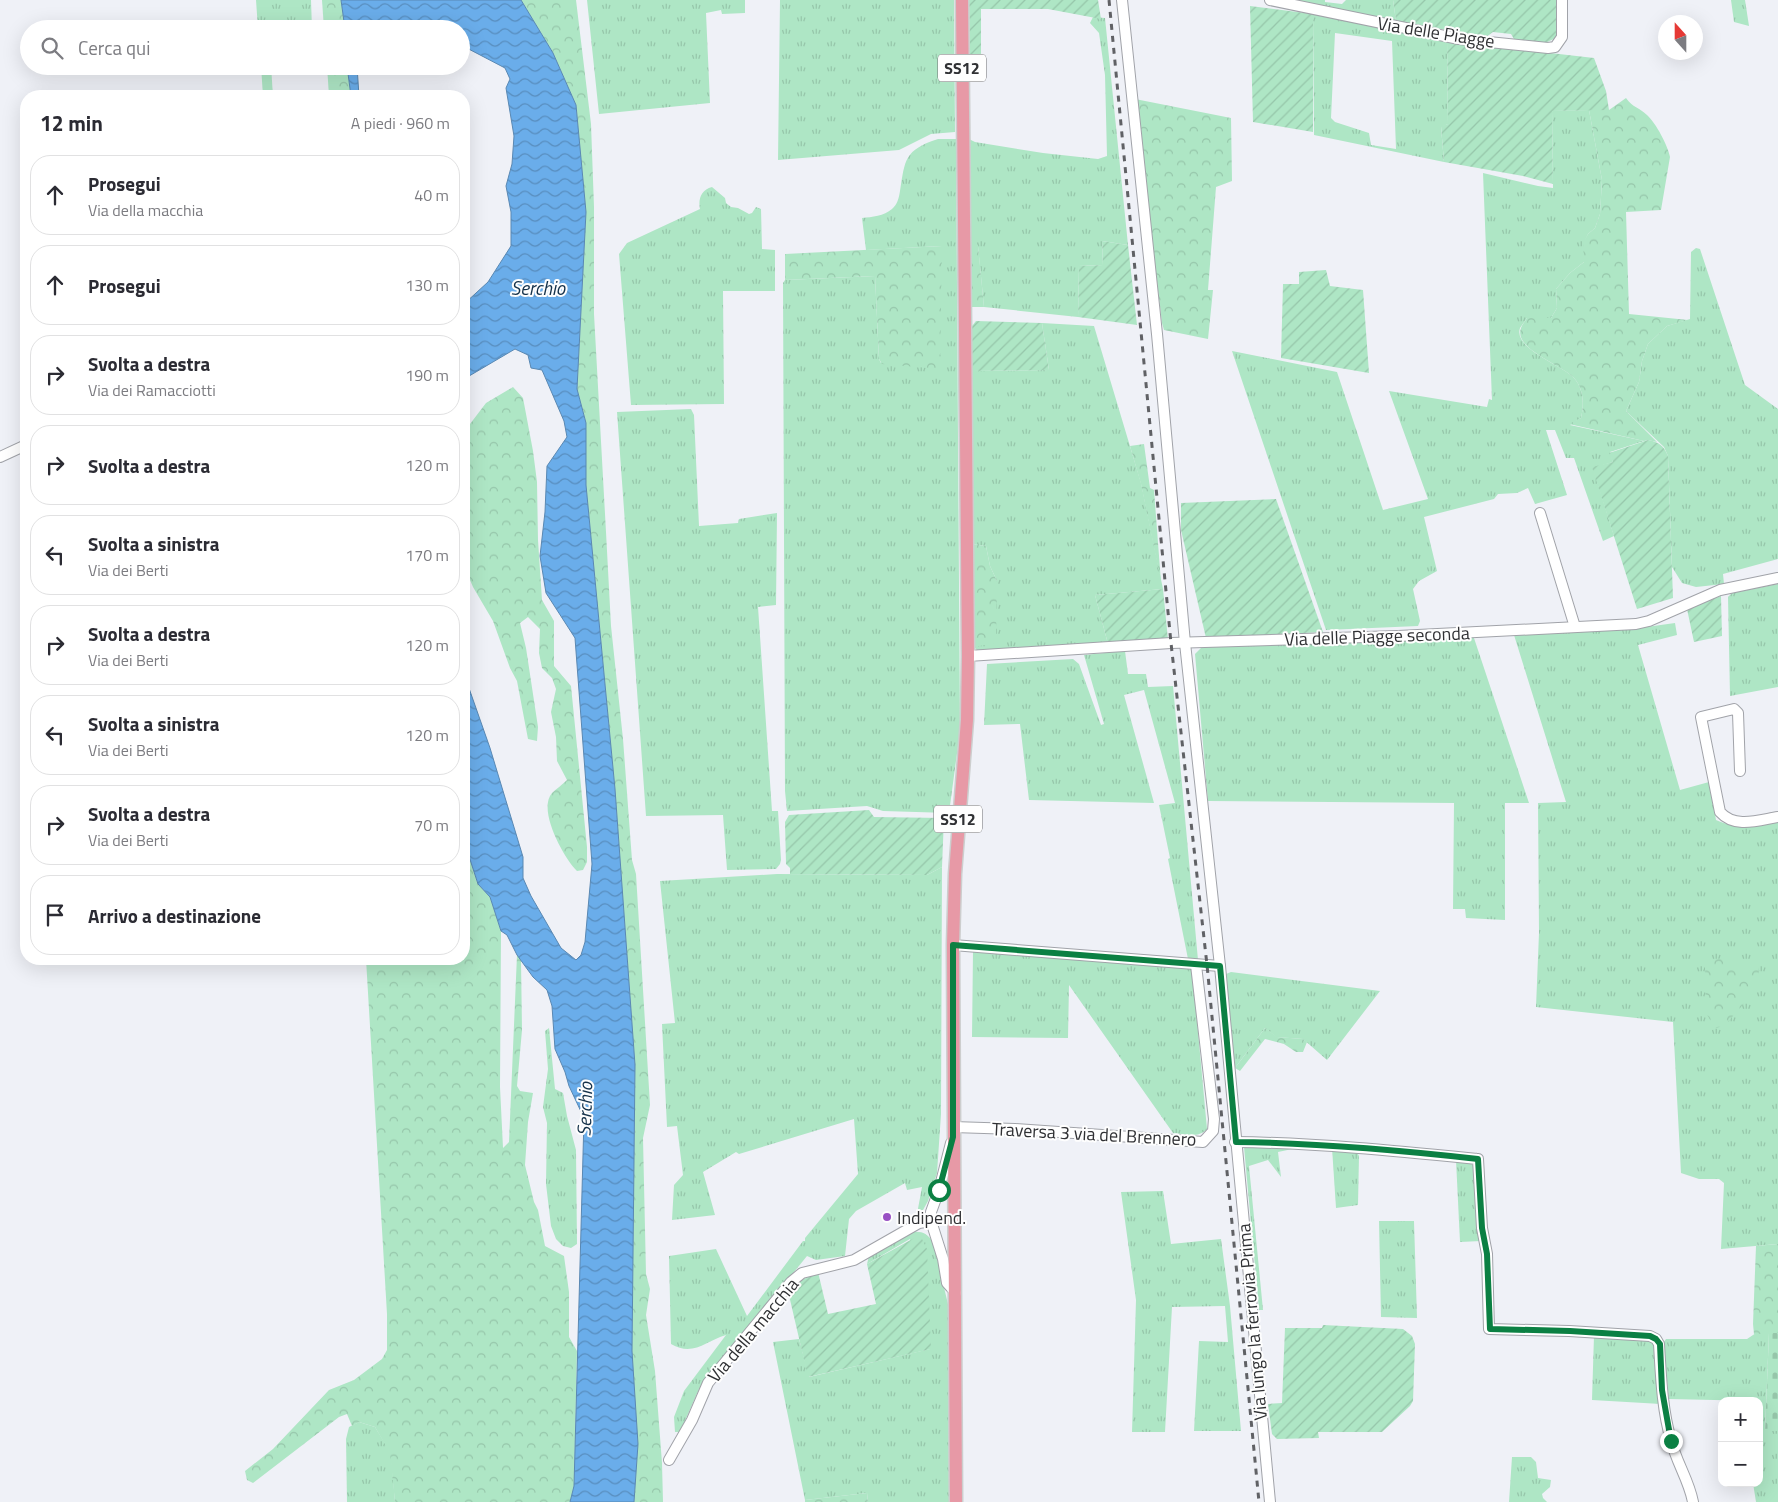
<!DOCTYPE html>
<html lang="it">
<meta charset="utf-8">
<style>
body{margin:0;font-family:"Titillium Web",sans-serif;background:#f2f2f3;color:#2b2b33}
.controls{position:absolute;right:15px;bottom:15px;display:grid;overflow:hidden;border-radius:10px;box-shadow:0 5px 20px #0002}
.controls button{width:45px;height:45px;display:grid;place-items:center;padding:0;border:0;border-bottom:1px solid #e1e1e2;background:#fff;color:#2b2b33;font:25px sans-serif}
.compass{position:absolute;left:1658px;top:15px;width:45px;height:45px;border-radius:50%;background:#fff;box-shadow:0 5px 20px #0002;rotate:339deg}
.stop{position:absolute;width:15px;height:15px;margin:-11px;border:4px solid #0b8043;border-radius:50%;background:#fff}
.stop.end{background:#0b8043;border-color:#fff;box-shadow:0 1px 5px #0008}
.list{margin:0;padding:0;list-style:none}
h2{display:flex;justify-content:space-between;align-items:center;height:65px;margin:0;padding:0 20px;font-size:21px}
h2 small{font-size:16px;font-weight:400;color:#7c7c81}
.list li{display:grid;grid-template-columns:32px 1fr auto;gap:15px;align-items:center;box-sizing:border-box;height:80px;margin:0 10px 10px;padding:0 10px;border:1px solid #e1e1e2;border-radius:20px}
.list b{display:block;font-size:19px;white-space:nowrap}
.list p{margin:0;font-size:16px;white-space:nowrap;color:#7c7c81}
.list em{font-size:16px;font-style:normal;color:#7c7c81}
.icon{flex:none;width:28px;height:28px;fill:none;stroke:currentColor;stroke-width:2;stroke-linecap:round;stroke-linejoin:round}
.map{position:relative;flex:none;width:1778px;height:1502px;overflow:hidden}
.search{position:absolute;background:#fff;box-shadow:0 5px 20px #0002;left:20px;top:20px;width:450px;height:55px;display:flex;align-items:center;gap:12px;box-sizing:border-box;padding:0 18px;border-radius:28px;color:#7c7c81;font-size:19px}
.panel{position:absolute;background:#fff;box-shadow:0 5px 20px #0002;left:20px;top:90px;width:450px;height:875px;border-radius:20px}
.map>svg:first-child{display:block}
</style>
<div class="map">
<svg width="1778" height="1502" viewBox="0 0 1778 1502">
<defs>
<pattern id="grass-tufts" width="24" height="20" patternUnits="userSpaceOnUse" patternTransform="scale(1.25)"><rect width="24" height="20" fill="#aee6c5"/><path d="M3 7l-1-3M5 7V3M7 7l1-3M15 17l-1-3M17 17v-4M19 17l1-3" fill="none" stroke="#96c6aa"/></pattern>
<pattern id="forest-crowns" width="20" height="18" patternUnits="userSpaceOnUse" patternTransform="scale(1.25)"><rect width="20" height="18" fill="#aee6c5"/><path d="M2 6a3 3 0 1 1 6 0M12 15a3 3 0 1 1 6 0" fill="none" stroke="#96c6aa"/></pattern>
<pattern id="cemetery-stones" width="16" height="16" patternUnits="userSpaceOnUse" patternTransform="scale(1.25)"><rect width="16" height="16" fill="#aee6c5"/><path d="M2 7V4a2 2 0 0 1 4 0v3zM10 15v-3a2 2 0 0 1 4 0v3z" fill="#96c6aa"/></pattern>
<pattern id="garden-furrows" width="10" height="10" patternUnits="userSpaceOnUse" patternTransform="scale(1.25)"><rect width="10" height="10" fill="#aee6c5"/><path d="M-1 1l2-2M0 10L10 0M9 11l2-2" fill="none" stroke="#96c6aa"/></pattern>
<pattern id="water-waves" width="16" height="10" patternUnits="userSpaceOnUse" patternTransform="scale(1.25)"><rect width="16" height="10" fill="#6aadea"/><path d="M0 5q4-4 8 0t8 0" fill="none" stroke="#588dbe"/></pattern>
</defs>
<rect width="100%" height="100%" fill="#eff1f7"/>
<!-- grass -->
<g fill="url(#grass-tufts)" fill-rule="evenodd">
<path d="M256,0H311L312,29L270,26L269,29H258Z"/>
<path d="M587,0H745V13L722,14L721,10L706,13L710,103L599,114Z"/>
<path d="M780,0H954L955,132L931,134L899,150L778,160Z"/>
<path d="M1293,0H1325V2L1342,4L1346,0H1393L1396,21Z"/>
<path d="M1731,0H1745L1749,26L1734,22Z"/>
<path d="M1313,14L1447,41L1448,124L1441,127L1444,162L1314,135ZM1335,33L1392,41L1396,149L1371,145L1369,133L1335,122L1331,118Z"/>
<path d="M1093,17L1105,18L1128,245L1102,241L1103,265L1079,266L1078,317L984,307L978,246L968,244L969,139L975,142L1043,153L1098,159L1107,156L1105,75L1099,33L1090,23Z"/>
<path d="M261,66H271L273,96H263Z"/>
<path d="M1589,110L1602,180L1600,214L1595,228L1588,234L1584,243V262L1570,273L1556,289L1557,308L1551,318H1527C1525,321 1522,325 1520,328C1513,349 1562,365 1574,378C1584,389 1584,405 1581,418L1570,425L1644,441L1610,452L1613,462L1593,468L1614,536L1603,541L1574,458H1566L1555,430H1546L1567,495L1535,504L1528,488L1517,493L1498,494L1494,499L1424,517L1437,571L1419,581L1413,589L1420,621L1418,626L1326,630L1232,351L1337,372L1383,510L1428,499L1389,391L1487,407L1489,399L1492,400L1483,173L1538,186L1553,188L1552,111Z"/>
<path d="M938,139H956L960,731L949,813L883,811L867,806L787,811L785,791L783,283L785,280L875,276L879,359L881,363L942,246L866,250L862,218C872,217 884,216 892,209C897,205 899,198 900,191C905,160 904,150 938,139Z"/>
<path d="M712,187L725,198L726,203L731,207L738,208L749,214L752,213L756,207L761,209L762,249L775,250V291H723L724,404L631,405L619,254L627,243L700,209C698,199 701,190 712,187Z"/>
<path d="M1696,248L1700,249L1745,385L1778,409V559L1723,574L1724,584L1696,587L1682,583L1672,567L1668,456L1664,447L1626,411L1639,382L1642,361L1648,344L1667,326L1690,319L1691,252Z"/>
<path d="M1042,323L1094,326L1141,483L1163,589L1095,595L1108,644L978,651L974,647L997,581L990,566L986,546L971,544L972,371L1049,370Z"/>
<path d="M691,409L694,415L699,526L738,523L739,519L777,513L776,605L758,607L772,811H778L781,860L780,864L776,869L727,870L723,815L646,816L617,412Z"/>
<path d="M1778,584V687L1730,696L1728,597L1732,593Z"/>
<path d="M1675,623L1677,635L1638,645L1680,790L1709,782L1716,820C1739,830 1755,825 1778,820V1244L1721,1249L1724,1183L1719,1179H1699L1681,1173L1673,1022L1536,1007L1539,933L1538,803L1566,802L1514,635L1632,629Z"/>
<path d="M1473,635L1529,803H1505V920L1466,918L1465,909H1453L1454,803L1208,801L1195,654L1203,646Z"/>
<path d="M1125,651L1128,674H1146L1148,687L1173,686L1198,960L1188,959L1168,859L1170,858L1159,805L1175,803L1144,690L1124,695L1154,803L1029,800L1020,724L984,725L987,664L1073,659L1079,664L1101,725L1104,724L1084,655Z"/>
<path d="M942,867L941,1114L937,1173L928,1201L923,1210L917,1214L922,1187L907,1190L905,1183L856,1211L849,1219L845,1256L816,1260L807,1256L699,1389L680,1432H675L674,1417L684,1391L726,1335C706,1341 693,1357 671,1344L669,1256L716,1249L747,1316L803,1241H805V1238L858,1174L854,1119L739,1154L736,1152L703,1172L715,1215L672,1220L674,1185L683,1175L677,1126L667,1127L662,1024L675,1023L660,881L777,874L927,875Z"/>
<path d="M973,951L1192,967L1207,1129C1198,1139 1185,1134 1173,1133L1069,985L1068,1038L972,1037Z"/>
<path d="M1231,972L1380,991L1327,1060L1303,1039L1276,1037L1265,1028L1235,1068L1226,974Z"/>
<path d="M549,1028L555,1089L563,1093L567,1116L576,1150L577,1244L571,1248L563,1246L556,1239L551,1226L546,1184L547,1123L543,1107L548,1069L545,1031Z"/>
<path d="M1244,1147L1297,1148L1278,1152L1281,1177L1268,1160L1249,1166L1263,1310H1259Z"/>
<path d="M1332,1148L1357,1152L1359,1156L1358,1205L1336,1208Z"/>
<path d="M1456,1160C1466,1160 1472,1161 1476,1170L1481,1241L1460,1242Z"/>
<path d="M1163,1191L1171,1244L1221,1239L1230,1306L1241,1431H1194L1199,1341L1228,1342L1225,1306L1172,1307L1165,1432H1132L1136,1300L1121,1192Z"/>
<path d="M1379,1221H1414L1417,1318L1381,1317Z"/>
<path d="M912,1232C922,1231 927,1233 933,1242L948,1304L949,1502H868L867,1493L805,1500L773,1342L799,1339L809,1377L930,1349L910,1239L867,1264L869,1256Z"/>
<path d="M1756,1333H1769L1765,1430L1778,1431V1502H1756L1753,1483H1759V1401L1669,1399L1663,1343L1666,1339H1747Z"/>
<path d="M1594,1335L1648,1339L1656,1345L1661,1404L1592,1400Z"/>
<path d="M359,1422L375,1427L391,1453L395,1502H347L346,1439L349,1427Z"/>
<path d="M1512,1457H1531L1536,1462L1538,1478L1551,1480L1550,1487L1542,1494L1543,1498L1547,1502H1509Z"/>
</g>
<!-- forest -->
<g fill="url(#forest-crowns)">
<path d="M322,0H341L345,29H324Z"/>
<path d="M521,0H576L591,124L594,207V314L606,532L611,626L623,739L632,860L636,874L650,1105L643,1138L646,1274L650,1289L646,1315L655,1371L662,1463L663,1502H634L638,1444L632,1351L635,1065L615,789L586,485V423L577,389L586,212L576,105L553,53Z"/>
<path d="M327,66H347L351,96H329Z"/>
<path d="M1626,98C1633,108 1639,107 1647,115C1656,123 1668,146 1670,157L1661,210L1626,212L1629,314L1688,320L1667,326L1648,344L1642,361L1639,382L1626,411L1657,442L1648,440L1644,441L1569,424L1581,418C1584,405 1584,389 1574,378C1562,365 1513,349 1521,328C1522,325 1525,321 1527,318H1551L1557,308L1556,289L1570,273L1584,262L1583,243L1588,234L1595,228L1600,214L1602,180L1589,110H1609Z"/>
<path d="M1135,99L1231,118L1232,181L1216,187L1208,290H1213L1208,339L1164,330L1162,323Z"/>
<path d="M968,244L978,245L984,307H969Z"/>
<path d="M942,246L940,369L882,364L879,359L875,276L785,280V254Z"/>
<path d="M513,387L523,398L533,451L537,482L538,540L542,600L554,621V666L571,686L587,847V862L583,870L577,871C564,858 537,810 552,793C556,789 562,785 567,780L557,761L556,737L551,712L556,689L552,678L542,668L539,653L540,629L528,617L520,623L526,648L538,727L537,741L528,739L517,681L510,668L493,621L473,587L464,566V480L467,491L470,424L486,403Z"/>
<path d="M1144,444L1150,488L1154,490L1161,582L1141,484L1130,446Z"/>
<path d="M971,544L986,546L990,566L997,581L996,643L974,647Z"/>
<path d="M464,841L478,884L490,897L501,931L500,1087L503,1148L509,1142L517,955L521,960L522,1030L517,1086L520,1091L533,1093L528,1122L525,1165L534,1202L538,1210L545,1246L564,1256L569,1292V1337L577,1351L574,1486L570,1502H395L390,1453L375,1427L359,1422L352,1426L347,1414L339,1417L253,1483L247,1480L245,1471L273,1449L329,1390L354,1380L382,1359L387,1350V1314L366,959H464Z"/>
<path d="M1727,958L1731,966L1759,965L1758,988L1724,1026L1715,1028L1706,1013L1705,963L1709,960Z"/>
<path d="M1265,1028L1277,1037L1303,1039L1307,1042L1303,1052H1296L1284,1044L1265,1039L1240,1071L1235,1068Z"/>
<path d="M1778,1244V1333L1754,1334L1753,1324L1756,1246Z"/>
<path d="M867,1493L868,1502H805V1500Z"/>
</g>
<!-- cemetery -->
<path fill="url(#cemetery-stones)" d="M1769,1333H1778V1431H1765Z"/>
<!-- garden -->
<g fill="url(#garden-furrows)">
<path d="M969,0H1098L1101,19L1048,9H981V69L970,67Z"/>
<path d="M1393,0H1556L1558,28L1556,38L1545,43L1514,39L1511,34L1493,32L1486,37L1396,21Z"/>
<path d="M1250,6L1313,14V132L1253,122Z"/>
<path d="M1447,41L1594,58L1606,91L1609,110L1552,111L1553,184L1523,176L1444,162L1441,126L1448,124Z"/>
<path d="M1102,241L1128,245L1137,325L1078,317L1079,266L1103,265Z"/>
<path d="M1326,270L1330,286L1363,290L1369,373L1281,358L1283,284H1299V272Z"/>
<path d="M976,321L1042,323L1049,370L972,371V326Z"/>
<path d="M1648,440C1659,442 1664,446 1668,456L1673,598L1637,609L1592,467L1613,462L1609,453Z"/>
<path d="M1276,499L1323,632L1206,638L1181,530V503Z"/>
<path d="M1163,589L1168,640L1108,644L1095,595Z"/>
<path d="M1721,596L1722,636L1694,642L1687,609Z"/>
<path d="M869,810L874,817L944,818L942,867L927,875L790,874V868L786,864L785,822L789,815Z"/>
<path d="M916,1237L922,1239L927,1249L931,1349L808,1377L788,1291L796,1283L818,1272L828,1314L876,1304L867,1264Z"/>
<path d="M1323,1325L1403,1329L1412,1336L1415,1344L1413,1401L1410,1406L1382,1432H1318L1319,1438L1277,1439L1272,1434L1268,1404L1282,1403L1285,1328H1322Z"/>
</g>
<!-- water -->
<g fill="url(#water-waves)" stroke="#5988b3">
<path d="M341,0H521L553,53L576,105L586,212L577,389L586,423V485L615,789L635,1065L632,1351L638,1444L634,1502H570L574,1486L584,1118L569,1086L565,1072L555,1049L552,1006L547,990L533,977L517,955L507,935L501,931L490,897L478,884L464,841V674L490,748L523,857V878L531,896L561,948L576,960L581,955L585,942L592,864L575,638L546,593L540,556L545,512L547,466L567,437L564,421L542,370L531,368L528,355L515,349L464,379V304L488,282L511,246V212L506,186L512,164L514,136L506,88L510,79L505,68L461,45V29H345Z"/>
<path d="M347,66H357L359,96H351Z"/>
</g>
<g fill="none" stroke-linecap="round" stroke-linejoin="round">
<!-- minor casing -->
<g stroke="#a1a3a9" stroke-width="12">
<g id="minor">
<path d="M1122,0L1157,334L1185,643L1220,966L1270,1502"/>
<path d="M1270,0L1459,39L1548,48L1555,47L1562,37V0"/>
<path d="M0,457L26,445"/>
<path d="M1540,513L1575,627"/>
<path d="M968,656L1171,643L1398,636L1636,624L1649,621L1720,590L1778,578"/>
<path d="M1740,771L1738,713L1734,709L1701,717L1720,812C1735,829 1759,820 1778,817"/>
<path d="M953,945L1220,966"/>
<path d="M953,1127L1015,1129L1203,1142L1213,1131L1214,1119L1196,965"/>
<path d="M1235,1142C1317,1143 1397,1151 1478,1159L1482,1228L1487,1254L1489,1329L1569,1331L1650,1336L1656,1339L1659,1344C1661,1376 1662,1409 1671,1440C1676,1462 1689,1480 1693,1502"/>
<path d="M951,1143L939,1190L931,1212V1221L943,1259L947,1283L956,1293"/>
<path d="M669,1460L692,1420L708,1383L791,1282L802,1273L854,1260L919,1223L931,1221"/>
</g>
</g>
<!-- major casing -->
<g stroke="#cdcece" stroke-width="15">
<path id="major" d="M956,1502L953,945L955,874L967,720L968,656L962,0"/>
</g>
<!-- minor -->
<use href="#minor" stroke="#fff" stroke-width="10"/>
<!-- major -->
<use href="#major" stroke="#e799a6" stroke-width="12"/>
<!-- rail -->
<path stroke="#606165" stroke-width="3" stroke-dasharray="6 6" stroke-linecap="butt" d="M1109,0L1171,643L1207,965L1259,1502"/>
</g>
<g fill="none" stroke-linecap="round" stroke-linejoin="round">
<!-- route -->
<path stroke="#0b8043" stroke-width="6" d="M939,1190L953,1137V945L1220,966L1236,1142C1317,1143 1397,1150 1478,1159L1482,1228L1487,1254L1490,1329L1570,1331L1650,1336L1656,1339L1660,1344L1662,1390L1671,1441"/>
</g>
<!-- markers -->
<circle fill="#9951c4" stroke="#fefefe" stroke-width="2" cx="887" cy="1217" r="5"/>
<g text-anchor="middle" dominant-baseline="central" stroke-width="4" stroke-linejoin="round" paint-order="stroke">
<!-- shield labels -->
<g fill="#fefefe" stroke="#6e6e71" stroke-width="1">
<rect x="938" y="54.5" width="48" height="27" rx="4"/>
<rect x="934" y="805.5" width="48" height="27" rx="4"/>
</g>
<g font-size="16" font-weight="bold" fill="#303134">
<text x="962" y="68">SS12</text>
<text x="958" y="819">SS12</text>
</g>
<!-- street labels -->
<g font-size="18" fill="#303134" stroke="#fefefe">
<text transform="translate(1436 32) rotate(9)">Via delle Piagge</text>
<text transform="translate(1377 636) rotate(-2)">Via delle Piagge seconda</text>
<text transform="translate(1094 1134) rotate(3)">Traversa 3 via del Brennero</text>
<text transform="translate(1252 1322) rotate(-95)">Via lungo la ferrovia Prima</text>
<text transform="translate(753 1330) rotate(-50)">Via della macchia</text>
</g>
<!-- poi labels -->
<g font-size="18" fill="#303134" stroke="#fefefe" text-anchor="start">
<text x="897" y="1217">Indipend.</text>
</g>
<!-- water labels -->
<g font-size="19" font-style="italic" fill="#14314a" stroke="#fefefe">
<text x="538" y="287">Serchio</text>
<text transform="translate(584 1109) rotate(-88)">Serchio</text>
</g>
</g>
</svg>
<div class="controls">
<button>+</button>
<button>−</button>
</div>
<svg class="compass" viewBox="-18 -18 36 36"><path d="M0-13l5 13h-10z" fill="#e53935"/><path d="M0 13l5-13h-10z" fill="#7c7c81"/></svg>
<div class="stop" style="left:939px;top:1190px"></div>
<div class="stop end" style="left:1671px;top:1441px"></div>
<div class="search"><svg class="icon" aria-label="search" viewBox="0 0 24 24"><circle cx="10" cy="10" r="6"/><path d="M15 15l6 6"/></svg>Cerca qui</div>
<section class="panel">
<h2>12 min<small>A piedi · 960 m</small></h2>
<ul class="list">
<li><svg class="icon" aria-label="ahead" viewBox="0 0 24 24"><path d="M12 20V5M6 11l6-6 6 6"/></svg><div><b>Prosegui</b><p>Via della macchia</p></div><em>40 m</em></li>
<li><svg class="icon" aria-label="ahead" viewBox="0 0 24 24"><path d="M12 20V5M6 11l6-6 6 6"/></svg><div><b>Prosegui</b></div><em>130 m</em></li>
<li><svg class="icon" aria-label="right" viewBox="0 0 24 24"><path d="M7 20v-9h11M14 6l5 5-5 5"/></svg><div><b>Svolta a destra</b><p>Via dei Ramacciotti</p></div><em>190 m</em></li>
<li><svg class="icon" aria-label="right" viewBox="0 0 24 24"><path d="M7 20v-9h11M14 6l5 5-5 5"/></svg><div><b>Svolta a destra</b></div><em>120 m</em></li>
<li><svg class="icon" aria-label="left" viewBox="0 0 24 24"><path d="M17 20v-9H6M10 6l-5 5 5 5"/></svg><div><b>Svolta a sinistra</b><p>Via dei Berti</p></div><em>170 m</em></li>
<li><svg class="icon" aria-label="right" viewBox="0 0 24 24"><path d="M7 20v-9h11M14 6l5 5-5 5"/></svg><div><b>Svolta a destra</b><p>Via dei Berti</p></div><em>120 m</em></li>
<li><svg class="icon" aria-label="left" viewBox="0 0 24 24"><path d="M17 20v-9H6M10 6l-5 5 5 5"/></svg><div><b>Svolta a sinistra</b><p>Via dei Berti</p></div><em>120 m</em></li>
<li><svg class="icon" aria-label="right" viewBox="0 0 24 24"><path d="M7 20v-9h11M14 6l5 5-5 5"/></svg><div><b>Svolta a destra</b><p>Via dei Berti</p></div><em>70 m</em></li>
<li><svg class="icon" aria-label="arrive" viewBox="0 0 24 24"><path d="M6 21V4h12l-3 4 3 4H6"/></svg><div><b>Arrivo a destinazione</b></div></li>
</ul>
</section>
</div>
